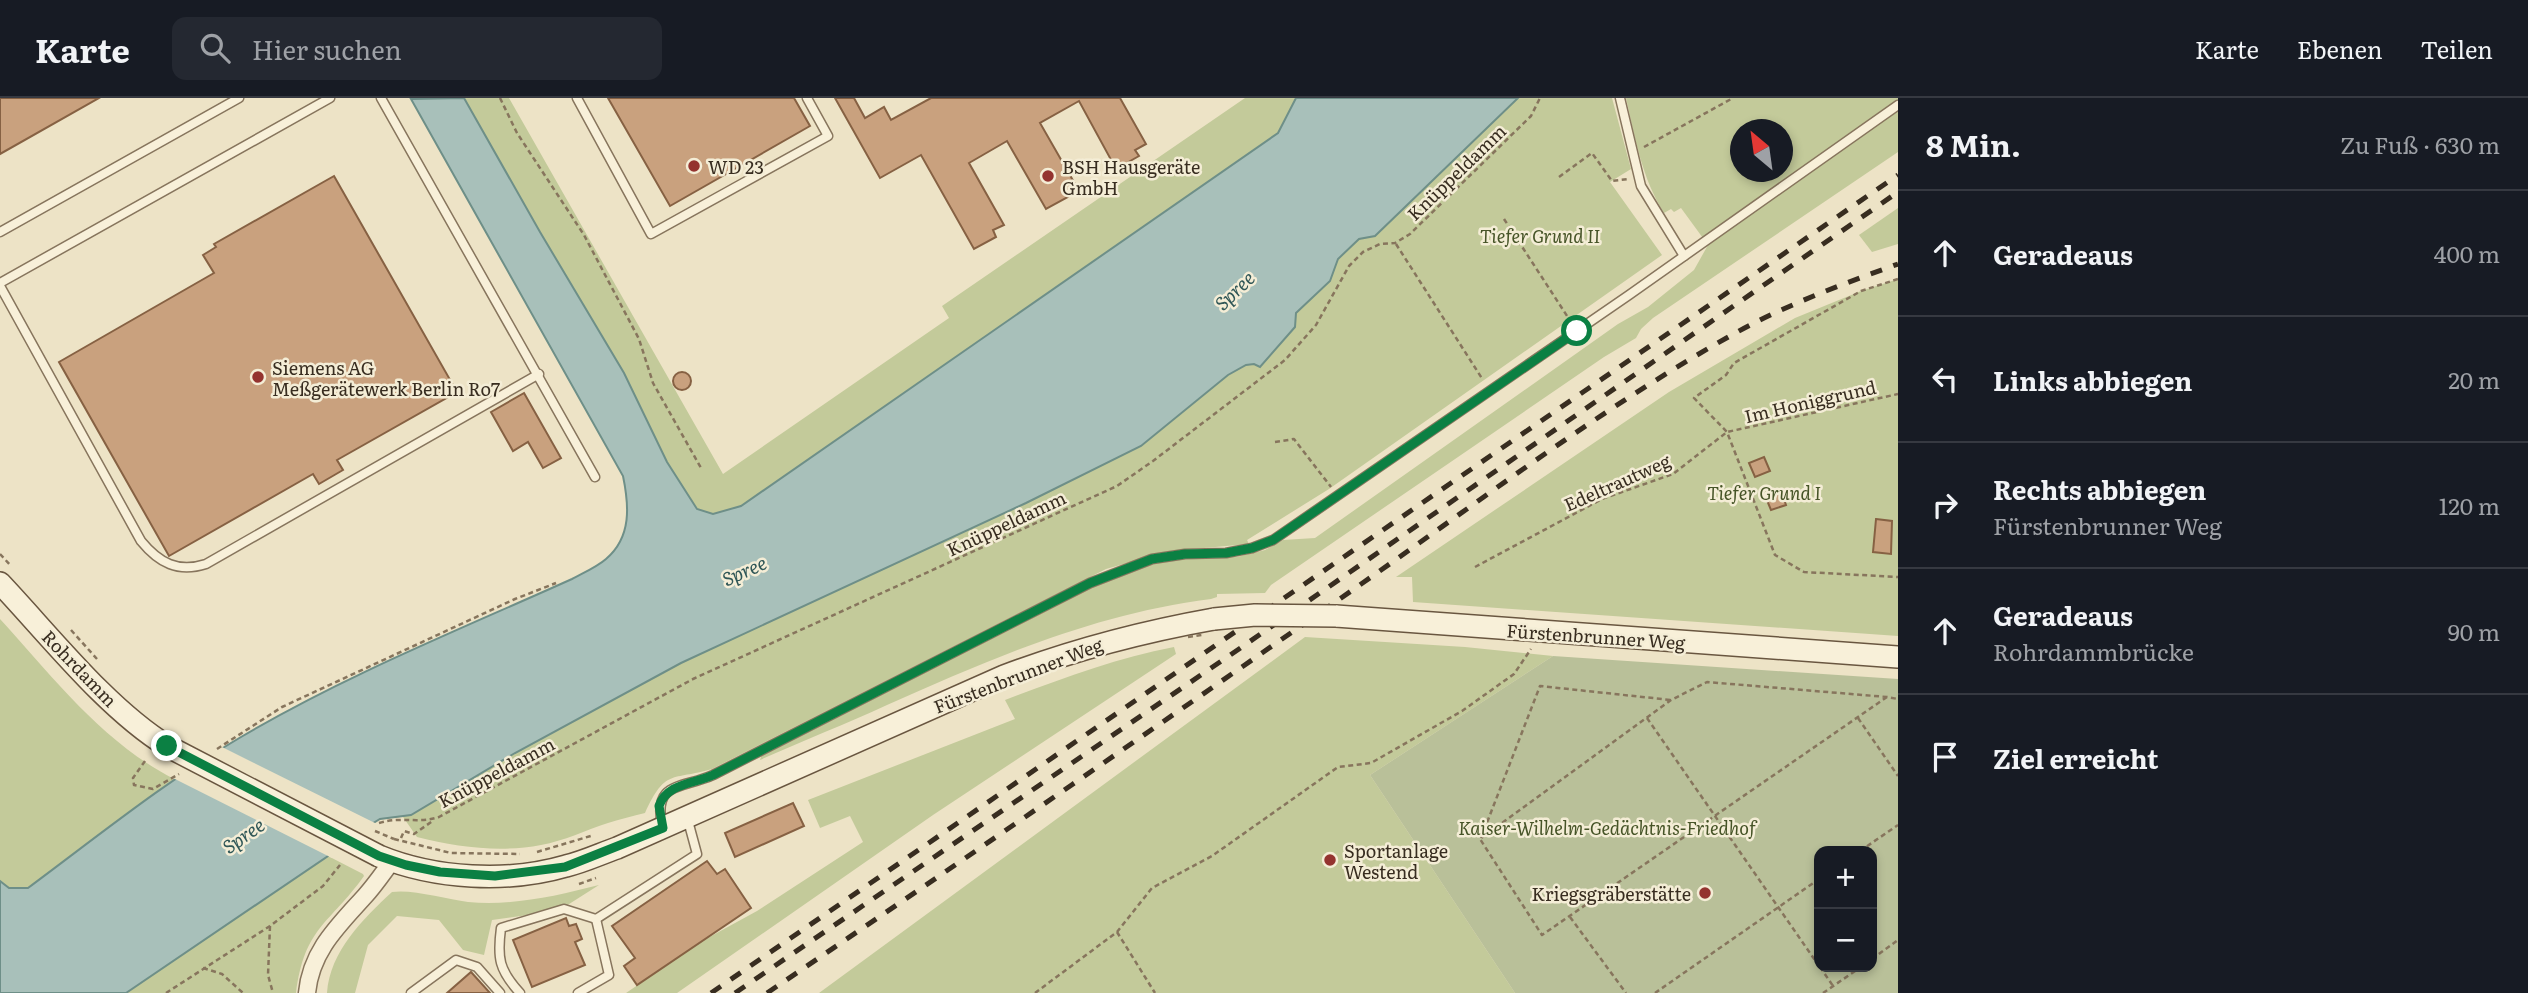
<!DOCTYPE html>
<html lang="de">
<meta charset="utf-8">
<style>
body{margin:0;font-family:Literata,serif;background:#242831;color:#f1f3f6}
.controls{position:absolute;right:21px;bottom:21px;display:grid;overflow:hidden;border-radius:14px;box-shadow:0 4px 10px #0003}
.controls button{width:63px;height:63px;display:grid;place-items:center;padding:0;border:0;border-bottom:2px solid #363941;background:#171b24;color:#f1f3f6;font:35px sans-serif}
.compass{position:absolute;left:1730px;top:21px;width:63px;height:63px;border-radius:50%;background:#171b24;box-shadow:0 4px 10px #0003;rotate:331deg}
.stop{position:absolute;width:21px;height:21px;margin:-16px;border:5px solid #0b8043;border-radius:50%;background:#fff}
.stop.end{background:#0b8043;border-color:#fff;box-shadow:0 2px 7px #0008}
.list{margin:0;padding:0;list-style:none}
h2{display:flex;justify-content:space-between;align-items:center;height:91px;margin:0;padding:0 28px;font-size:30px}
h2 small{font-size:23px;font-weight:400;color:#9ea1a6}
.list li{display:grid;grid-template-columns:46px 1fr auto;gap:21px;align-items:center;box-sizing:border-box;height:126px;padding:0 28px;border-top:2px solid #363941}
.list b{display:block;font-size:26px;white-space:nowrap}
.list p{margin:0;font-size:23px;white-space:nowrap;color:#9ea1a6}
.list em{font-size:23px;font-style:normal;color:#9ea1a6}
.icon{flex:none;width:38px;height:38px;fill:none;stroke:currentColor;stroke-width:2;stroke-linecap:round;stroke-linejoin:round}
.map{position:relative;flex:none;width:1898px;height:895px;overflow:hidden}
header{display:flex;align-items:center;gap:42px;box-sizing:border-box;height:98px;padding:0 35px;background:#171b24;border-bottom:2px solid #363941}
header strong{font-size:33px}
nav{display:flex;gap:38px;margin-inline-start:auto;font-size:24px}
.search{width:490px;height:63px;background:#242831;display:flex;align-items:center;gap:18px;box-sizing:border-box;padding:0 24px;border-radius:14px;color:#9ea1a6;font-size:26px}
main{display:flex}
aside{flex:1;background:#171b24}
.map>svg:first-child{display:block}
</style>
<header>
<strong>Karte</strong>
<div class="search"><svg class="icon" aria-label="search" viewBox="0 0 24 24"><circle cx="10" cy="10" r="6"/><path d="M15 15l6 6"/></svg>Hier suchen</div>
<nav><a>Karte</a><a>Ebenen</a><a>Teilen</a></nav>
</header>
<main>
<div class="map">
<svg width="1898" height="895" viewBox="0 0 1898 895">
<rect width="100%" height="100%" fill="#ede3c6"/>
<!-- green -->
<g fill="#c3ca9a" fill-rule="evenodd">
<path d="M464,0H509L723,376L949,220L942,208L1245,0H1296L1278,35L741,408L713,416L697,411L667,364L624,275L540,134Z"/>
<path d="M1518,0H1612L1631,71L1610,84L1662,157L1329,391L1247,442L1249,446L1170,453L1106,471L712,671C671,683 666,670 645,715C633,718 620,721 608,725C586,732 564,743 541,747C500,755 457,749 417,739L403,719L380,721L411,717L515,655L681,565L1026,405L1141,348L1228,277L1246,267L1254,266L1296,215L1330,183L1338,161L1359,141L1375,138Z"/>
<path d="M1626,0H1898V54L1653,220L1641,231L1636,240L1604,259L1271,487L1265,495L1217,496V499L1211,501C1094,516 993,560 887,607C846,626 802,643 760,662L762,656L1107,482L1141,469L1171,462L1237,459L1265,452L1283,442L1315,440L1618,226L1648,209L1694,172L1708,147L1681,110L1674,114L1671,111L1664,115C1642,80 1635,40 1626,0ZM1741,32H1783V74H1741Z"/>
<path d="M1898,110V146L1872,154L1859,137Z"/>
<path d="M1898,181V538L1413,504L1412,479H1396L1669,294L1795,220L1861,193Z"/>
<path d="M0,521C53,579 102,644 174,681L28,790H9L0,783Z"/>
<path d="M1305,539L1465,549L1553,558L1370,677L1515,895H819Z"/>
<path d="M1174,549L1176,556L933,717L677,895H626L704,842L757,813L863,744L850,718L820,730L808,702L1015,621L1005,602C1061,581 1116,560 1174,549Z"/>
<path d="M328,758L363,776L364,778C329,827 305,828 296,895H126Z"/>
<path d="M599,787L566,808L528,817L492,822L484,857L463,852L439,822L397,818L368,847L355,895H327C330,853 363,821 392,794C412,791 446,801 468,804C513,808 556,798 599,787Z"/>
</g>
<!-- cemetery -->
<path fill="#b9c099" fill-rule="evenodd" d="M1553,558L1898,581V895H1515L1370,677ZM1819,753H1872V869H1819Z"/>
<!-- water -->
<path fill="#a8c0ba" stroke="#6e8f88" stroke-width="2" d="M464,0L540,134L624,275L667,364L697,411L713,416L741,408L1278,35L1296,0H1518L1375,138L1359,141L1338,161L1330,183L1296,215L1295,229L1260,269L1254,266L1246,267L1228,277L1141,348L1026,405L681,565L515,655L411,717L380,721L331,751L328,758L126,895H0V783L9,790H28C98,738 166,683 241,639C346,577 461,531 572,481C583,475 597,469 606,461C632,439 629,407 623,378L411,1Z"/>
<!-- pier -->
<path fill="#ede3c6" d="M220,648L377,726L334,753L332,760L171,679Z"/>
<!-- building -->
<g fill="#c9a17e" stroke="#866143" stroke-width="2">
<path d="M0,0H99L0,56Z"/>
<path d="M608,0H794L810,28L670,108Z"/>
<path d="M835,0H854L865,20L884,9L891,22L931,0H1120L1146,46L1135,52L1139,58L1116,71L1079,3L1040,25L1075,86L1064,93L1068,99L1046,111L1007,43L969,65L1004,127L993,132L996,139L974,151L921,57L880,80Z"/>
<path d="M334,78L457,294L337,362L343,372L319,386L313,376L169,458L59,264L214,175L203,157L216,149L214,146Z"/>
<circle cx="682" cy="283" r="9"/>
<path d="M524,295L561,360L543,370L528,344L513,353L491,314Z"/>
<path d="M1764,359L1770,373L1755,379L1749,365Z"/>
<path d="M1782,395L1786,407L1771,412L1766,400Z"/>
<path d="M1876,421L1892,423L1891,456L1873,454Z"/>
<path d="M793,705L804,728L735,759L725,735Z"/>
<path d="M707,763L717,776L725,771L751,810L637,887L624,868L635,860L612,828Z"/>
<path d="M566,820L569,828L576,826L582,841L575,844L585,867L532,889L513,842Z"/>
<path d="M471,874L490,895H447Z"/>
</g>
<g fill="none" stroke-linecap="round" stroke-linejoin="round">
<!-- service casing -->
<g stroke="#87755d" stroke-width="11">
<g id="service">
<path d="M381,0L595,379"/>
<path d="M577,0L651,136L828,38L807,0"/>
<path d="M1620,0L1641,88L1684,158"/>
<path d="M0,134L239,0"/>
<path d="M0,185L330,0"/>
<path d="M0,188L141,443C159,465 178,475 206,466L539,276"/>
<path d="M662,727C653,683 682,691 713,677L1090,485L1152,461L1185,456L1226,455L1252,450L1273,442L1629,197L1898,7"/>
<path d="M596,821L697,756L687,719"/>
<path d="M411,895L456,862L477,869L500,895"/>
<path d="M520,895C499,872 497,860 501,830L564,811L596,821"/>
<path d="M578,895L609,877L596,821"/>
</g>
</g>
<!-- minor casing -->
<g stroke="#87755d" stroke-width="19">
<path id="minor" d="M307,895C311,853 338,828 365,798C375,787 383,775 392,763"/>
</g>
<!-- secondary casing -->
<g stroke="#695640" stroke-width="24">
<g id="secondary">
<path d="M0,485C50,538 106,610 167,648"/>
<path d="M1336,518L1898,559"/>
<path d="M379,758C435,781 508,785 566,768C583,764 600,756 617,750L1004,578C1073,552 1141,534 1214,521"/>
</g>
</g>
<!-- path -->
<g stroke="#87755d" stroke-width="2.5" stroke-dasharray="5 3.5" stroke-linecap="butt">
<path d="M500,0L517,35L584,137L639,241L653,285L701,370"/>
<path d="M1644,49L1733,0"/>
<path d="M1559,79L1592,55L1612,83L1628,81"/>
<path d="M1504,121L1571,224"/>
<path d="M1396,146L1483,282"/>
<path d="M1898,181L1861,193L1734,265L1726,277L1694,300L1727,334L1775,457L1804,474L1898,479"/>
<path d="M1275,344L1294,341L1331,389"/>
<path d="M0,456L11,468"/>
<path d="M1475,469L1602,401L1673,376L1727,334L1898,296"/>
<path d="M71,532L97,561"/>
<path d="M1887,599L1542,837L1480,741L1671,602L1707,584L1887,599L1898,601"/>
<path d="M1647,620L1819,868"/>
<path d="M1858,620L1898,678"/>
<path d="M217,651L282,609L515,501L556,485"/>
<path d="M145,663L133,680L134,687L153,691L179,676"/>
<path d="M379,725C401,718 418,726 439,719L693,581L1117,388L1153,363L1285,262L1316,227L1349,168L1363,154L1380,146L1395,145L1410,136L1531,18L1540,0"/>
<path d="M401,740L404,733L414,736L434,722"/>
<path d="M1481,740L1540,588L1671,602"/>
<path d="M394,741L451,755L520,756"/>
<path d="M1860,753L1898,727"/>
<path d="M537,754L594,737"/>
<path d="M579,786L596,780"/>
<path d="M1570,819L1626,895"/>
<path d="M270,828L268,877L273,895"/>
<path d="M1117,834L1155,895"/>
<path d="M1872,861L1898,842"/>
<path d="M1820,869L1833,888"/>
<path d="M203,870L222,876L243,895"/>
<path d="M166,895L270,828L323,788L340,767"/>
<path d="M1035,895L1117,834L1152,790L1212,758L1338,669L1371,665L1462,613L1514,576L1531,551"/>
<path d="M1655,895L1819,781"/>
<path d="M1823,895L1861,869"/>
</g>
<!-- service -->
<use href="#service" stroke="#f8f0d9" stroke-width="8"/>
<!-- minor -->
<use href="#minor" stroke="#f8f0d9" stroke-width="16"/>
<!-- secondary -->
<use href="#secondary" stroke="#f8f0d9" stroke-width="21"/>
<!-- rail -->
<g stroke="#382d20" stroke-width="5" stroke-dasharray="12 12" stroke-linecap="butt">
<path d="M711,895L1898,77"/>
<path d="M735,895L1239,551L1898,94"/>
<path d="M767,895C967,760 1166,622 1364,484C1484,400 1602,310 1730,238C1783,208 1840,187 1898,166"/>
</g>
<!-- secondary-bridge casing -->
<g stroke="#695640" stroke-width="24" stroke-linecap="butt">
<g id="secondary-bridge">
<path d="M1214,521L1255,517L1336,518"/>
<path d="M167,648L379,758"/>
</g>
</g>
<!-- path-bridge -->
<g stroke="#87755d" stroke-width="2.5" stroke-dasharray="5 3.5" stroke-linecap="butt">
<path d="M1188,539L1202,537"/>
<path d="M375,733L394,741"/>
</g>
<!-- secondary-bridge -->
<use href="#secondary-bridge" stroke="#f8f0d9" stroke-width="21"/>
</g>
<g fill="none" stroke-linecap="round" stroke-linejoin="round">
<!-- route -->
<path stroke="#0b8043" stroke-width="9" d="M167,648L379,758L406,767L440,774L495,778L565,769L663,730L659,708C667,685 694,686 713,677L1090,485L1152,461L1185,456L1226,455L1252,450L1273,442L1577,233"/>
</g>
<!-- markers -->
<g fill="#94332f" stroke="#f4edd6" stroke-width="2.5">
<circle cx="694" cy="68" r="7"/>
<circle cx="1048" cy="78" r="7"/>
<circle cx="258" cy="279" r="7"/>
<circle cx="1330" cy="762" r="7"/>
<circle cx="1705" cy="795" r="7"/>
</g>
<g text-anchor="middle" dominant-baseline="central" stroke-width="5" stroke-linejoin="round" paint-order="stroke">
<!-- poi labels -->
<g font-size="18" fill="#382d20" stroke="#f4edd6" text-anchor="start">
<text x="708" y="68">WD 23</text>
<text x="1062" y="68">BSH Hausgeräte<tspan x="1062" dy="21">GmbH</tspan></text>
<text x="272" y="269">Siemens AG<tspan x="272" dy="21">Meßgerätewerk Berlin Ro7</tspan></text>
<text x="1344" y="752">Sportanlage<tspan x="1344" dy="21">Westend</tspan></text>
<text x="1691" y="795" text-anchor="end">Kriegsgräberstätte</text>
</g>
<!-- street labels -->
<g font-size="18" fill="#382d20" stroke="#f4edd6">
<text transform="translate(1456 74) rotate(-44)">Knüppeldamm</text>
<text transform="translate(1810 303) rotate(-13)">Im Honiggrund</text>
<text transform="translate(1617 384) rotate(-24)">Edeltrautweg</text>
<text transform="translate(1006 425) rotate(-25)">Knüppeldamm</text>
<text transform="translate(1596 538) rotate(4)">Fürstenbrunner Weg</text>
<text transform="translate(80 570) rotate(46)">Rohrdamm</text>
<text transform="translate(1018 577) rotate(-21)">Fürstenbrunner Weg</text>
<text transform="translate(496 674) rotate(-28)">Knüppeldamm</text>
</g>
<!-- park labels -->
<g font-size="18" font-style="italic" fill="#465427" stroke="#f4edd6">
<text x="1540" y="137">Tiefer Grund II</text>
<text x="1764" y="394">Tiefer Grund I</text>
<text x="1607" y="729">Kaiser-Wilhelm-Gedächtnis-Friedhof</text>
</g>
<!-- water labels -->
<g font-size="19" font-style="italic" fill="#305757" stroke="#f4edd6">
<text transform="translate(1234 192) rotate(-44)">Spree</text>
<text transform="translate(744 472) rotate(-24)">Spree</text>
<text transform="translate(243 737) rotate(-35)">Spree</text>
</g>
</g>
</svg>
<div class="controls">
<button>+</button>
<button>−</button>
</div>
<svg class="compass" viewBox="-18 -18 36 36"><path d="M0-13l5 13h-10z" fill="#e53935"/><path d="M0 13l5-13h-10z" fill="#9ea1a6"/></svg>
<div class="stop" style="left:1577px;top:233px"></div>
<div class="stop end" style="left:167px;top:648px"></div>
</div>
<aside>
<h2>8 Min.<small>Zu Fuß · 630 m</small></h2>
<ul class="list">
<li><svg class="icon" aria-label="ahead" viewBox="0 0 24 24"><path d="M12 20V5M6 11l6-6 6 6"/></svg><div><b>Geradeaus</b></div><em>400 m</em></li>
<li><svg class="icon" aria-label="left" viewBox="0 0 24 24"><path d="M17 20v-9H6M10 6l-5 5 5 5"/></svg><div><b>Links abbiegen</b></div><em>20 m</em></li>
<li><svg class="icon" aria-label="right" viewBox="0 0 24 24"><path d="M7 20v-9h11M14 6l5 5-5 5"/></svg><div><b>Rechts abbiegen</b><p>Fürstenbrunner Weg</p></div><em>120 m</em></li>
<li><svg class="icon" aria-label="ahead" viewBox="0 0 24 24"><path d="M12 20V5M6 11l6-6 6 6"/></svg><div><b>Geradeaus</b><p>Rohrdammbrücke</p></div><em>90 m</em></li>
<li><svg class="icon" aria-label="arrive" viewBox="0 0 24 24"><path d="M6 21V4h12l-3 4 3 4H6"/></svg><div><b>Ziel erreicht</b></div></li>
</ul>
</aside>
</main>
